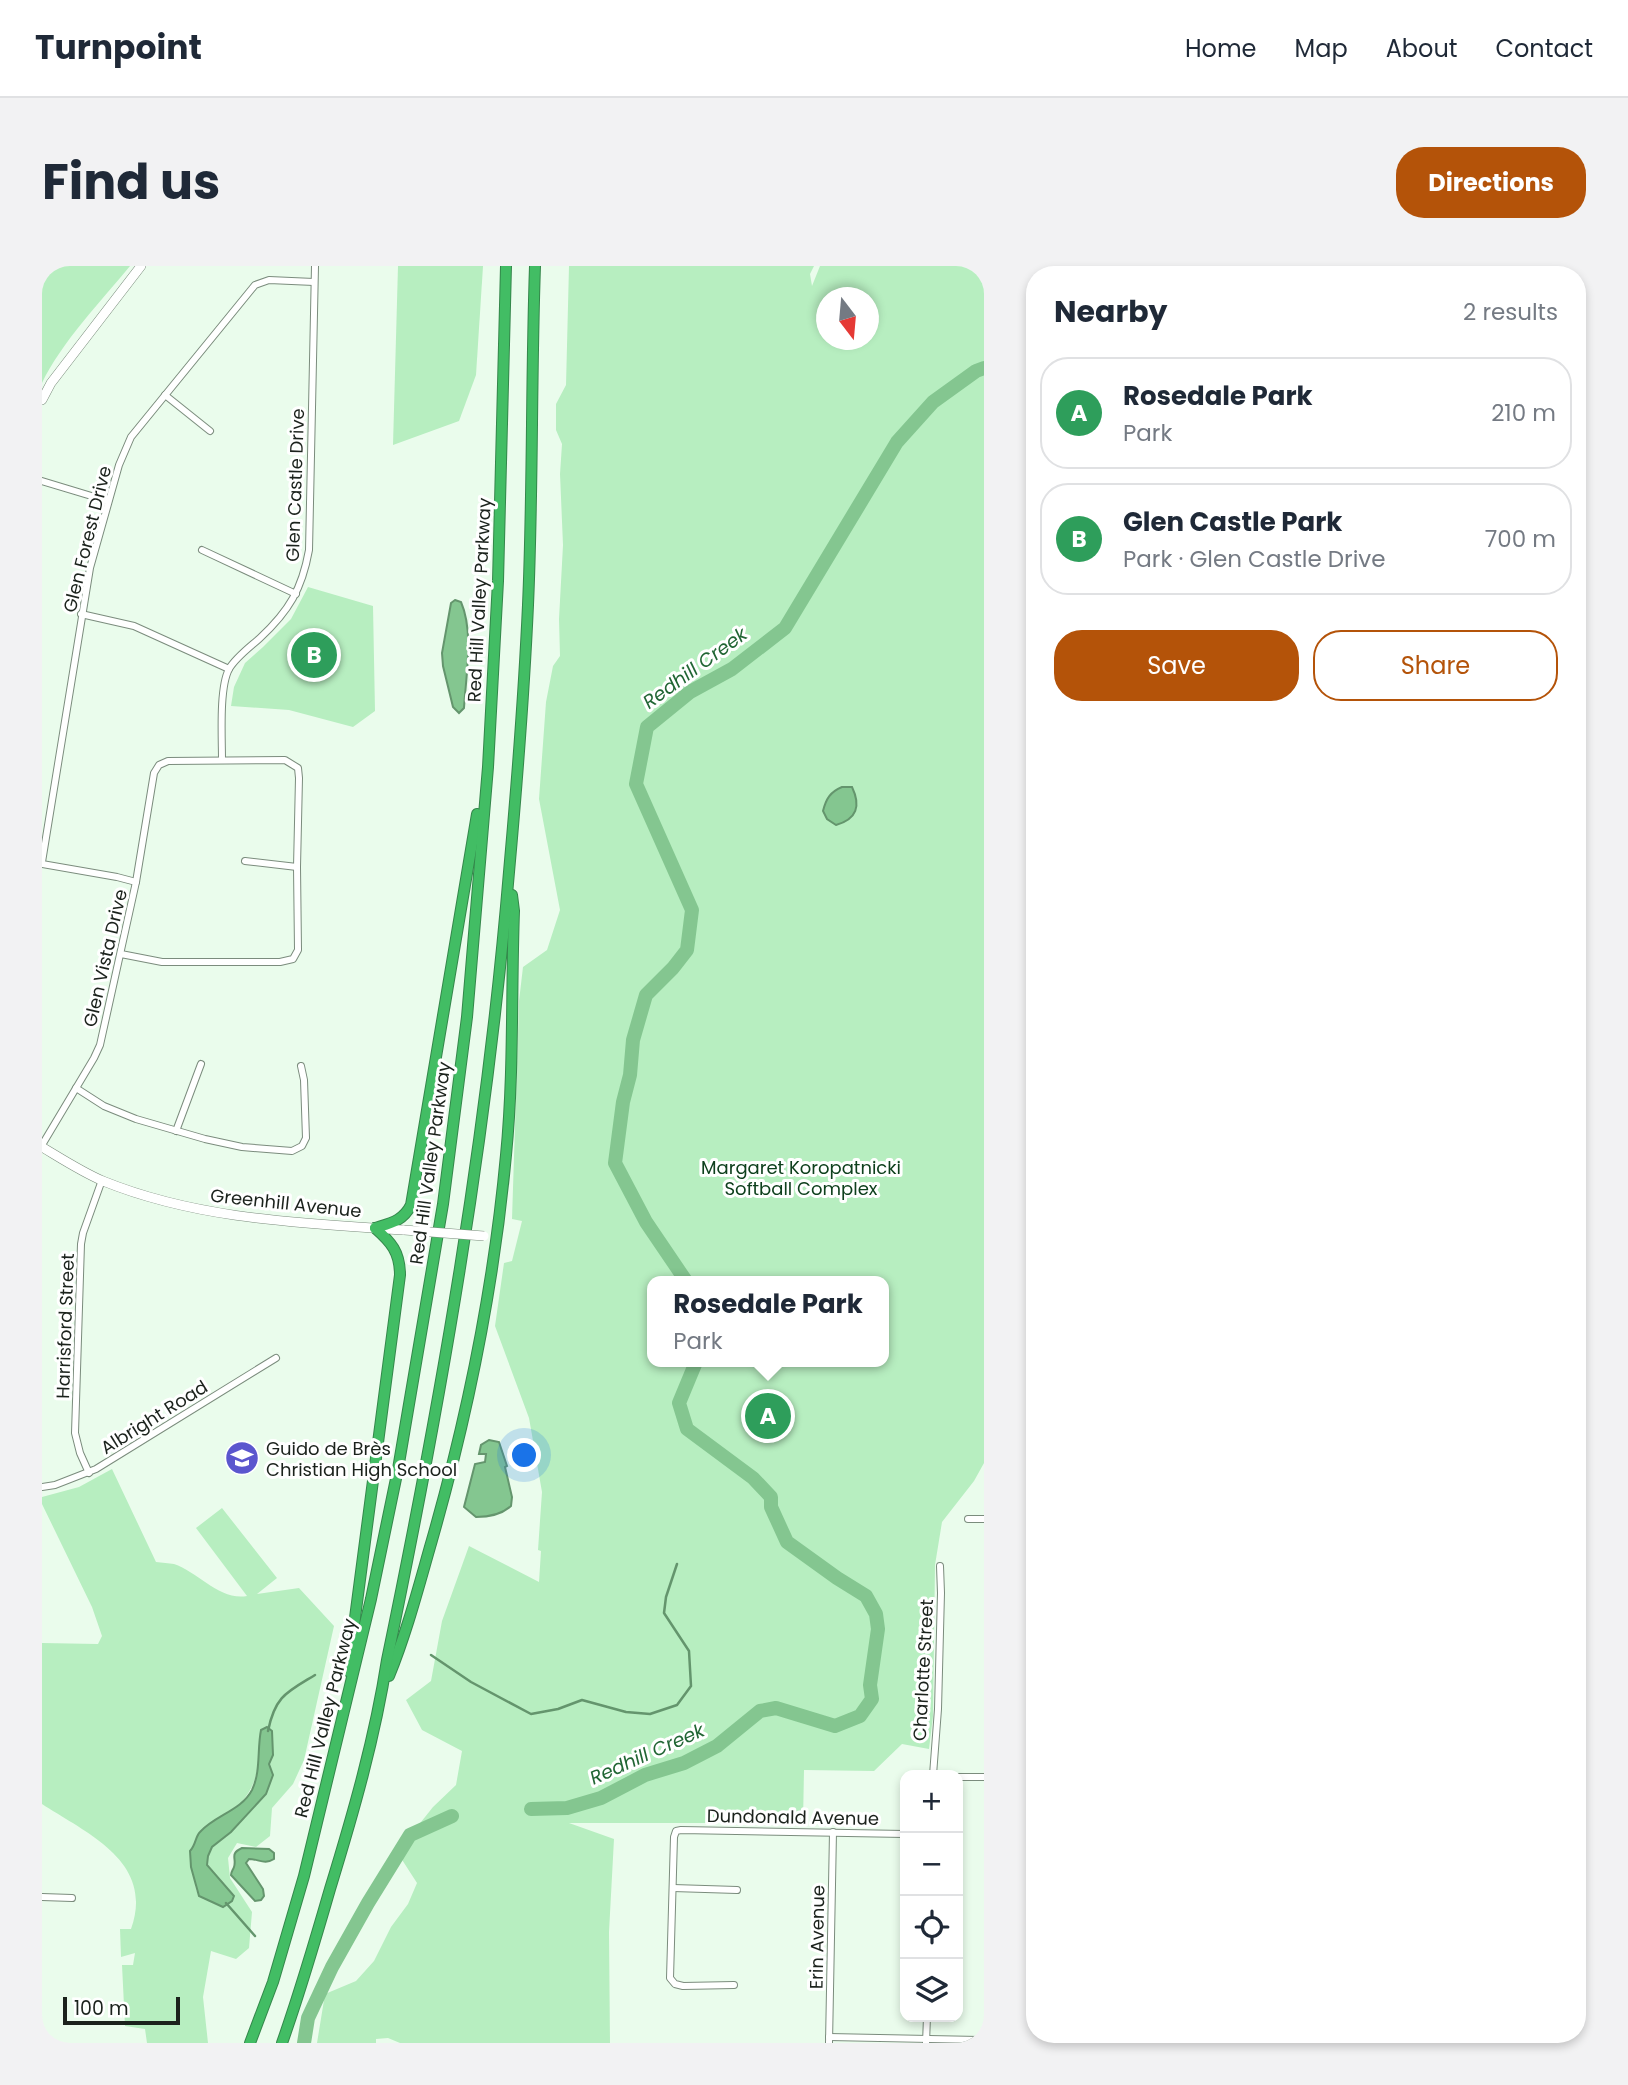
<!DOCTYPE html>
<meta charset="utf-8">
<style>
body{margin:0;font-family:Poppins,sans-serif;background:#f2f2f3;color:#1f2937}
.controls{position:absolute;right:21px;bottom:21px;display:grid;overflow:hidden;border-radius:14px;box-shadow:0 4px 10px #0003}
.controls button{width:63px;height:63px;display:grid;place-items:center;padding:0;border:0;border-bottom:2px solid #e0e1e3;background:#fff;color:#1f2937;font:35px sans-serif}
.compass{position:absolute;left:774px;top:21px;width:63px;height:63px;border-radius:50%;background:#fff;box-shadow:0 4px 10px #0003;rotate:164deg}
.scale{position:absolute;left:21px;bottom:18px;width:117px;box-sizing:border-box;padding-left:7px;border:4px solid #1b221c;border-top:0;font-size:19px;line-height:24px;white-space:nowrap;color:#1b221c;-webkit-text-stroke:5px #fff;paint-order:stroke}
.you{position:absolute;left:483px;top:1190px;width:24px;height:24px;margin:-18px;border:5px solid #fff;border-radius:50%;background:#1a73e8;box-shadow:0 0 0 10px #1a73e833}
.badge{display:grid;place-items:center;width:46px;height:46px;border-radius:50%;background:#b45309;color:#fff;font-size:23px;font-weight:700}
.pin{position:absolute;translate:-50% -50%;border:4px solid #fff;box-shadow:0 2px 7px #0006}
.popup{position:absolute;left:605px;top:1010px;width:242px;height:91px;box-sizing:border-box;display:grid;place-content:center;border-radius:14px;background:#fff;filter:drop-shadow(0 2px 5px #0005);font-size:23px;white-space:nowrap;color:#747a83}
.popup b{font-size:26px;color:#1f2937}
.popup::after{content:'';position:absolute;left:50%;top:100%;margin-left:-14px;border:14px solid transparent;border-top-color:#fff}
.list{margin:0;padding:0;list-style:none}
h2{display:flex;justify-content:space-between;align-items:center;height:91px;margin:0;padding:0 28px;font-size:30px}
h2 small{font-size:23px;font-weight:400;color:#747a83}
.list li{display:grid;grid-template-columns:46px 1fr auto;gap:21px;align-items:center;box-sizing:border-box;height:112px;margin:0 14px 14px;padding:0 14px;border:2px solid #e0e1e3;border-radius:28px}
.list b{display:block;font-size:26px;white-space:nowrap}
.list p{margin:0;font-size:23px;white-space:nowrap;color:#747a83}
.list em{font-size:23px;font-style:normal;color:#747a83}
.actions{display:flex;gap:14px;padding:21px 28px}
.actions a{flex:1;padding:16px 0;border:2px solid #b45309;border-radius:28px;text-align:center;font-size:24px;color:#b45309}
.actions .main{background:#b45309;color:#fff}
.icon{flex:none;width:38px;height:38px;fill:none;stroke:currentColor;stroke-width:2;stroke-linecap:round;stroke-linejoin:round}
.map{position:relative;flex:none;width:942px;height:1777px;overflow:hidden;border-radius:28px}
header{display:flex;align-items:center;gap:42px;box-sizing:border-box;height:98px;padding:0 35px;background:#fff;border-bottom:2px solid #e0e1e3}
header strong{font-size:33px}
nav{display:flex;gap:38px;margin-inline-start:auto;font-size:24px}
.intro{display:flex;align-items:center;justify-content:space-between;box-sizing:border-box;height:168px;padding:0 42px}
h1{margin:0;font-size:49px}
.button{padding:18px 32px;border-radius:28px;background:#b45309;color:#fff;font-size:24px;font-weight:700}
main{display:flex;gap:42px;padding:0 42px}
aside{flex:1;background:#fff;border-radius:28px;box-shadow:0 4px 10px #0003}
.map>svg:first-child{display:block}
</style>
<header>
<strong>Turnpoint</strong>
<nav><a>Home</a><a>Map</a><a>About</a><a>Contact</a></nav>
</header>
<div class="intro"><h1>Find us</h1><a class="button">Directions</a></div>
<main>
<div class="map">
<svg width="942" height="1777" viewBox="0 0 942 1777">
<rect width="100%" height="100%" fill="#eafcec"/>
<!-- green -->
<g fill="#b7eec0" fill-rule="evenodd">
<path d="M0,0H88C60,34 19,77 0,117Z"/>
<path d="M356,0H441L434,109L417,155L351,179Z"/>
<path d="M527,0H772L768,8L770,20L778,0H942V1197L932,1215L900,1256L893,1299L891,1450L887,1483L860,1478L832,1505L762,1504L761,1557H527L572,1573L567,1666L568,1777H358L346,1772L334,1773V1777H275L283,1728L314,1715L332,1695L349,1661L366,1638L375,1617L355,1586L391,1541L414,1519L420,1485L380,1464L364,1434L389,1415L400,1355L427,1280L497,1316L499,1285L496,1284L500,1226L487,1152L453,1060L462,997L470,995L480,955L470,953L477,735L481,701L505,684L518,644L497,533L504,436L511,400L518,390L517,353L521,279L518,208L520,178L514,164V138L524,119ZM785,32H827V74H785ZM610,1015H842V1096H610Z"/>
<path d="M266,321L331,340L333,445L311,461L247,444L189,440L192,421L203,397L221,381L249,353Z"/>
<path d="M70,1203L114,1296C120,1297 127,1297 132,1298C156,1306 178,1335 205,1330L154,1262L180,1242L235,1312L215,1328L257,1322L292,1360L262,1494L251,1518L230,1542L228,1570L214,1581L195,1577L186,1592L188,1612L210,1646L207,1682L194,1693L169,1685L161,1731L166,1777H105L103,1763L83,1760L80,1699H91L93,1687L79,1691L78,1663H89C113,1596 46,1568 0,1538V1377L56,1378L60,1370L50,1341L0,1238V1231L37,1221ZM217,1474L231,1489L227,1498L230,1509L224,1528L189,1566L170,1581L166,1590L165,1599L189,1626L181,1641L157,1630L154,1623L148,1585C153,1579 154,1571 158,1566C165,1558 177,1552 186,1547C212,1531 219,1503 217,1474Z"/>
</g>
<!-- water -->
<g fill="#84c690" stroke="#64956d" stroke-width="2">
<path d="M413,334L419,336C432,366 424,409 422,442L417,447L411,441L401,400L400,387L409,337Z"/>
<path d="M800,521H810C819,540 815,553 794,559L785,553L781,545C784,533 788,526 800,521Z"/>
<path d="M447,1174L457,1176L465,1200L463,1201L470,1231L469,1240C459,1249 447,1251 434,1251L422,1241L433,1198L443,1196L444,1188H437L439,1179Z"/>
<path d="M225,1461L230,1465L231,1489L227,1498L231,1509L224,1528L189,1566L170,1581L166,1590L165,1599L192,1630L190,1635L181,1641L157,1630L149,1601L148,1585C154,1579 153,1571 158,1566C173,1549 199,1545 210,1524C219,1505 215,1484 219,1464Z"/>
<path d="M200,1582L227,1583L232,1587V1593C223,1599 216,1593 207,1593L204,1597L221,1623L222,1630L219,1634L213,1635L189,1609C189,1606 191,1604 192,1601C195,1592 187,1588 200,1582Z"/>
</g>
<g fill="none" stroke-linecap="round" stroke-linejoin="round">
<!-- stream -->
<g stroke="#64956d" stroke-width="2.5">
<path d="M389,1389L429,1416L489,1448L516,1443L540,1434L584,1446L608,1448L635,1439L649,1420L647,1385L622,1347L624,1331L635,1298"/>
<path d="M226,1465C233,1430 245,1426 273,1409"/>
<path d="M184,1637L213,1670"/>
</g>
<!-- river -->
<g stroke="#84c690" stroke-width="14">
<path d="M644,1015L604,956L573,897L581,836L588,809L591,774L604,729L631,702L645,684L650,644L594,518L605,461L648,426L690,403L743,362L855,176L891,136L934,105L942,102"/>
<path d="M489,1543L525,1542L559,1532L603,1509L642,1497L675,1480L718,1445L734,1442L793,1460L818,1450L830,1433L828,1419L836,1363L834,1348L824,1330L795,1312L745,1276L729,1241V1231L711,1212L645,1163L637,1137L654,1096"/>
<path d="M262,1777L266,1752L290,1701L326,1637L368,1569L410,1550"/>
</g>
<!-- street casing -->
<g stroke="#7b8c7d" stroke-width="8">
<g id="street">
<path d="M123,129L168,165"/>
<path d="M0,215L66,235"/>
<path d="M160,284L254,328"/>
<path d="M39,348L92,360L187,403"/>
<path d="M180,494C180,471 177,422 187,403C194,391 208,381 218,372C247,345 260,323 267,284L273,0"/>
<path d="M203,595L255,601"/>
<path d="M0,596L48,302L77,199L89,171L213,19L227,14L272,16"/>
<path d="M0,598L75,611L94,616"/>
<path d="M34,822L62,840L94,853L163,873L200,881L250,885L260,880L264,872L262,814L259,800"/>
<path d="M134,865L159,798"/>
<path d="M0,879L52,792L58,779L94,616L112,507L117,499L126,495L243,494L256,502L257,512L255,601L256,684L251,693L238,696H120L79,688"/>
<path d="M47,1207L38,1187L33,1167L39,978L41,967L60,914"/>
<path d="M0,1221L13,1219L54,1203L234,1092"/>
<path d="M926,1253H942"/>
<path d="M891,1509L896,1443L899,1327L898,1300"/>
<path d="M916,1511H942"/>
<path d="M631,1622L695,1624"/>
<path d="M0,1631L30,1632"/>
<path d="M692,1719L641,1720L633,1718L628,1712L632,1571L634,1565L639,1564L863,1568"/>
<path d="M787,1771L942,1774"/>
<path d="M787,1777L791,1566"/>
<path d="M884,1777L885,1751"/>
</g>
</g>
<!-- secondary casing -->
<g stroke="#7b8c7d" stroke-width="10">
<g id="secondary">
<path d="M0,134L9,117L99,0"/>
<path d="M0,881C20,893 40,906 61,915C157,954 261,957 362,964"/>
</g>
</g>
<!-- highway casing -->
<g stroke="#34874b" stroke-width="12">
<g id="highway">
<path d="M333,962C349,957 361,955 369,939L435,548"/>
<path d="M306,1405L358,1009C358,986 349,976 333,962"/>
<path d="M347,1410C365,1366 377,1319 390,1274C426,1148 452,1019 464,889C472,808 469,726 472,645L470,629"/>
<path d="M208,1777L231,1716L262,1610L329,1333L356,1203L401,938L425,751L446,501L456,315L464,0"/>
<path d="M240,1777C258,1726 273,1675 288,1623C311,1548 333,1472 345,1394C399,1134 445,871 467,606C475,517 482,428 486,339C491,226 489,113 493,0"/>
</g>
</g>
<!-- street -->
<use href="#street" stroke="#fff" stroke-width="6"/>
<!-- secondary -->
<use href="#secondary" stroke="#fff" stroke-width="9"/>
<!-- highway -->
<use href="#highway" stroke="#42bd64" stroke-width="10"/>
<!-- secondary-bridge casing -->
<g stroke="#7b8c7d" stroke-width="10" stroke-linecap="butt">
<path id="secondary-bridge" d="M362,964L442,970"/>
</g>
<!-- secondary-bridge -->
<use href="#secondary-bridge" stroke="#fff" stroke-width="9"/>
</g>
<!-- icons -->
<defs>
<g id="school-disc" transform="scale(1.75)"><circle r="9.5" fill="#5b56ce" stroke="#fff"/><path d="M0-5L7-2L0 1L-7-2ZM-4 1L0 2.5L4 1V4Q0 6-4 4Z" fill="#fff"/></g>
</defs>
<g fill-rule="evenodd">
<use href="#school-disc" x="200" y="1192"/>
</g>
<g text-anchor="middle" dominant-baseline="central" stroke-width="6" stroke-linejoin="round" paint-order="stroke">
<!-- street labels -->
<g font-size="18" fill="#1b221c" stroke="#fff">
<text transform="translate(253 219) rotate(-88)">Glen Castle Drive</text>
<text transform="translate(45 273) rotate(-76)">Glen Forest Drive</text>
<text transform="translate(437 334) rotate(-87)">Red Hill Valley Parkway</text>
<text transform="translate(63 692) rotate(-77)">Glen Vista Drive</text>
<text transform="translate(388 897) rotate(-82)">Red Hill Valley Parkway</text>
<text transform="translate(244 937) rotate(6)">Greenhill Avenue</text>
<text transform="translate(23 1060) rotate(-88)">Harrisford Street</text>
<text transform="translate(112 1151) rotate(-32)">Albright Road</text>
<text transform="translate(881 1404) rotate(-87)">Charlotte Street</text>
<text transform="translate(283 1452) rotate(-76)">Red Hill Valley Parkway</text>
<text transform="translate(751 1551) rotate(1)">Dundonald Avenue</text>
<text transform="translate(775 1671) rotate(-89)">Erin Avenue</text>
</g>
<!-- park labels -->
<g font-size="18" fill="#0e401d" stroke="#fff">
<text x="759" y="901">Margaret Koropatnicki<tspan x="759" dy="21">Softball Complex</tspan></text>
</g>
<!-- poi labels -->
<g font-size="18" fill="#1b221c" stroke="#fff" text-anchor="start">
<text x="224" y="1182">Guido de Brès<tspan x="224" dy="21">Christian High School</tspan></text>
</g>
<!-- water labels -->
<g font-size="19" font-style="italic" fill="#216634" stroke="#fff">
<text transform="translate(653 402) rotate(-36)">Redhill Creek</text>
<text transform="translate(605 1488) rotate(-24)">Redhill Creek</text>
</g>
</g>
</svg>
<div class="controls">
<button>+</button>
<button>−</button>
<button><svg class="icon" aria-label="locate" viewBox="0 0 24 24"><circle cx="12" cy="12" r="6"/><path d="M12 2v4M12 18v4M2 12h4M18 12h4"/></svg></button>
<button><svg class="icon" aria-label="layers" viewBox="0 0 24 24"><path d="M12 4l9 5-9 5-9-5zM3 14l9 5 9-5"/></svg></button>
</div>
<svg class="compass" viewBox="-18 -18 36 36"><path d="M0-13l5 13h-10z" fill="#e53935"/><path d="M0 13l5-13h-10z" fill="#747a83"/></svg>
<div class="scale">100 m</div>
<div class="you"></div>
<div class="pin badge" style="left:726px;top:1150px;background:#2e9e5b">A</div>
<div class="popup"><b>Rosedale Park</b>Park</div>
<div class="pin badge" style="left:272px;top:389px;background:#2e9e5b">B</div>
</div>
<aside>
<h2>Nearby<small>2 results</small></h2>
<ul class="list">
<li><span class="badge" style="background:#2e9e5b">A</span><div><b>Rosedale Park</b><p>Park</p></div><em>210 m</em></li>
<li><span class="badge" style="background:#2e9e5b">B</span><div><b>Glen Castle Park</b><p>Park · Glen Castle Drive</p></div><em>700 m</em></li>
</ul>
<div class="actions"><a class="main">Save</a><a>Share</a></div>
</aside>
</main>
